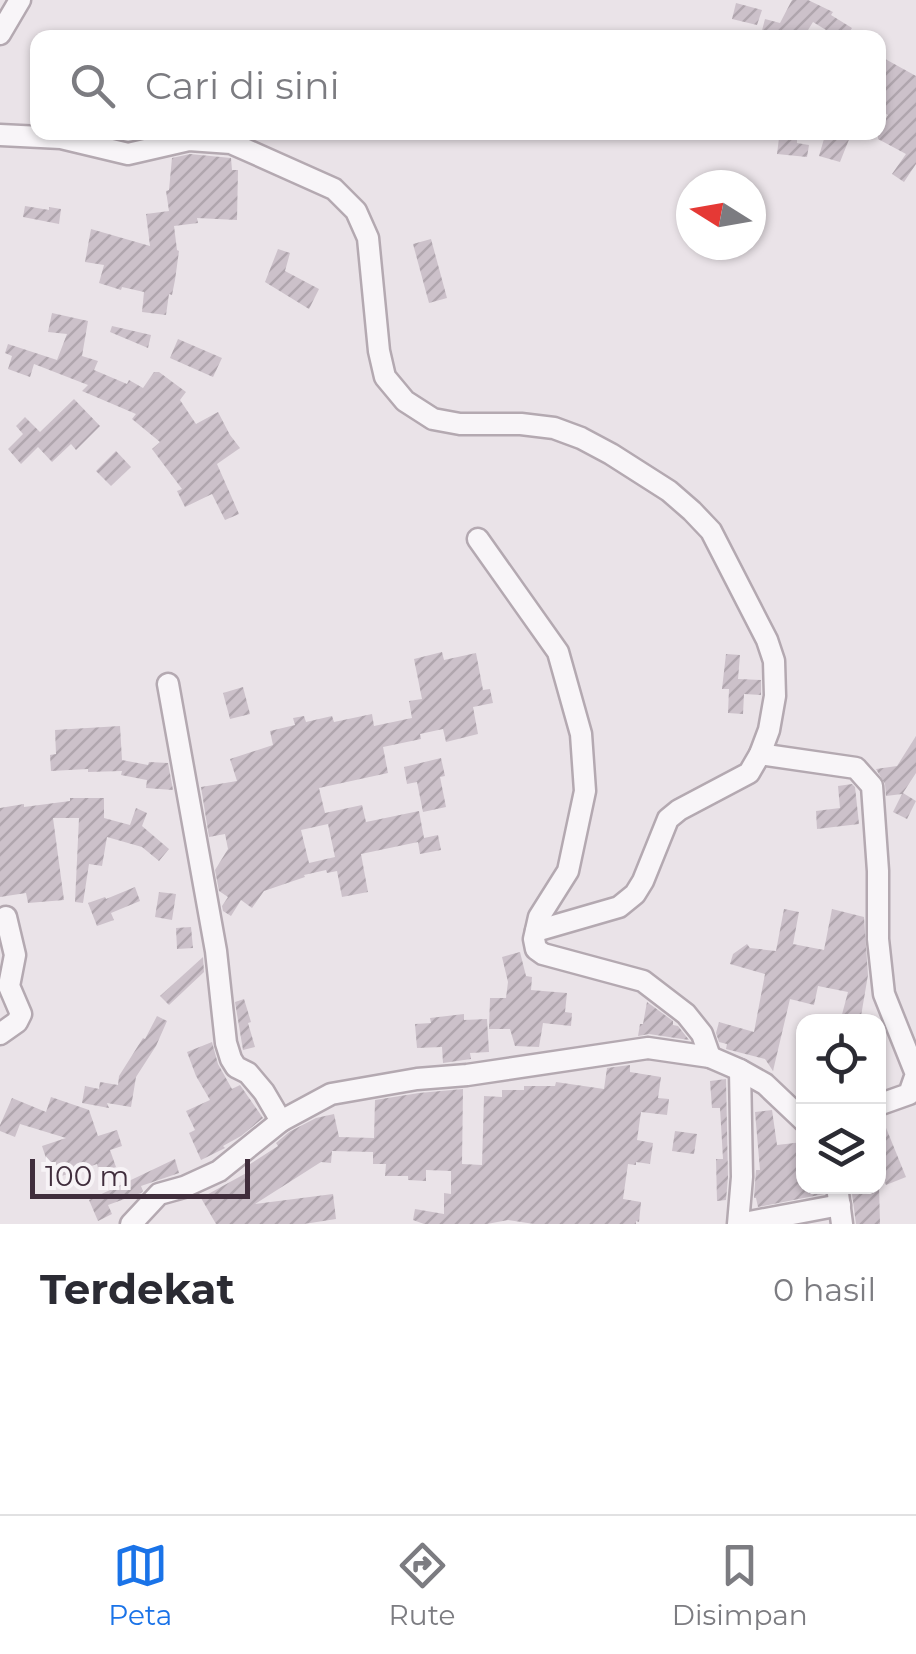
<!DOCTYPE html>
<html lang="id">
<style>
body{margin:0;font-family:Montserrat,sans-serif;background:#f7f7f7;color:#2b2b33}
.controls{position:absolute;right:30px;bottom:30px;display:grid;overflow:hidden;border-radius:20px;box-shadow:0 2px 8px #0004}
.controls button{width:90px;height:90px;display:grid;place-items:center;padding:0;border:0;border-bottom:2px solid #e1e1e2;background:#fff;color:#2b2b33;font:50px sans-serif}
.compass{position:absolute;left:676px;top:170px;width:90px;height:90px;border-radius:50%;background:#fff;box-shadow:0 2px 8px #0004;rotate:281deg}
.scale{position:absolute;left:30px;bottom:25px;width:220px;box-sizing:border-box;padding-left:10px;border:5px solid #402d3c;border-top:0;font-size:28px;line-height:35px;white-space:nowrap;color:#402d3c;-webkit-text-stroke:8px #f7f3f6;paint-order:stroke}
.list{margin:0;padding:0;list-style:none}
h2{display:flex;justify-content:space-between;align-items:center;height:130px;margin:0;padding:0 40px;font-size:42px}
h2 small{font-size:32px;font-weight:400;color:#7c7c81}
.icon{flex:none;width:55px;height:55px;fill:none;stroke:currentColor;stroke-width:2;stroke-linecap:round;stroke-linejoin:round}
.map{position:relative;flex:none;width:916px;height:1224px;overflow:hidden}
.search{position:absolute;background:#fff;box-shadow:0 2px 8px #0004;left:30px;right:30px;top:30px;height:110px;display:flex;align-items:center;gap:25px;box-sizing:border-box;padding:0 35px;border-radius:20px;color:#7c7c81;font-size:38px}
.sheet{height:290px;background:#fff}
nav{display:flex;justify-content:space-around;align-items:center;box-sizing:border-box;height:140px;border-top:2px solid #e1e1e2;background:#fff;font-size:28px;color:#7c7c81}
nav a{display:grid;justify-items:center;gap:5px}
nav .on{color:#1a73e8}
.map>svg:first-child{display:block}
</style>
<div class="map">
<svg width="916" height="1224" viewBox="0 0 916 1224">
<defs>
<pattern id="building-hatch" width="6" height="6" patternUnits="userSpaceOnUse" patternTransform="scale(2.5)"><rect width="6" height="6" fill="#ccc1ca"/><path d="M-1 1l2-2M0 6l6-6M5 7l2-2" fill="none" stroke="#b0a6ae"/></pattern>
</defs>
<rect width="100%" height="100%" fill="#eae3e8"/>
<!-- building -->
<g fill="url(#building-hatch)" fill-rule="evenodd">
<path d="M792,0H808L833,12L831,15L852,28L846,38H839L813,22L803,38H789L778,31L777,38H760L765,19L780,23Z"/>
<path d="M736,3L762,10L757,25L732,19Z"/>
<path d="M878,55L916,76V164L904,182L892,174L906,154L878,139V132L888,115L878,109Z"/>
<path d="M826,132H852L840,162L819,156Z"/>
<path d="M779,138L797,140V143L809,145L807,157L777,154Z"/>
<path d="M190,154L231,158L232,170H238L237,220L197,218L198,223L174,226L177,250L179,251L175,280L172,295L169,294L166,315L142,312L144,292L122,287L121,290L99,283L104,265L85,262L91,229L150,246L146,214L169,211L166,191L169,190L172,158Z"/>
<path d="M25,206L49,210V207L61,209L59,224L23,217Z"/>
<path d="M431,239L447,298L429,303L413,244Z"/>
<path d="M278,249L290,253L285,271L319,289L309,309L265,282Z"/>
<path d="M52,313L88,321L82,356L98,361L94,370L127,384L129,380L143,388L154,372H159L186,392L180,400L196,424L218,412L230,435L240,448L217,464L239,514L225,520L212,494L185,507L177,491L182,489L152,449L160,442L132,419L136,414L82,391L88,385L34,364L30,377L8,369L12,356L5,353L8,344L57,360L67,334L48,332Z"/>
<path d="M112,326L151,335L148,348L110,332Z"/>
<path d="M178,339L222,358L213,377L170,358Z"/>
<path d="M74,399L100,426L76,450L71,444L52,462L38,447L21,464L8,449L23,434L16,426L25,417L40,432Z"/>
<path d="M116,451L131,467L111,486L96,471Z"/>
<path d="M442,652L444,660L476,653L483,690L490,689L493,703L473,707L478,734L446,742L443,729L420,734L421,739L383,747L388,773L319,788L325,813L362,805L366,822L419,811L424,838L438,835L441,850L420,854L418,842L361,854L368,892L342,897L337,871L327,873L326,870L304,875L305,877L264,891L252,908L241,900L231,916L223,911L222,906L228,897L219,891L215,870L228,849L225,834L209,837L201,787L237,781L230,759L273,745L270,731L295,725L293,718L304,716L306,722L332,716L334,722L372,714L374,726L412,718L409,701L422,699L414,659ZM328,824L335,857L309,863L301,830Z"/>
<path d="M726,654L740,655L738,679L761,680V695L744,694L743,714L728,713L729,689H722Z"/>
<path d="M243,687L250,714L230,719L223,693Z"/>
<path d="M120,726L122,760L148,765L149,762L168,763L173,790L146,788L147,780L121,775L122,771L88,772V769L51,771L50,755L56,754L55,730Z"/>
<path d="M916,736V773L903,793L916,801L907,819L893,812L902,794L886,796L885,784L876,769L897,766Z"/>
<path d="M441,758L445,776L440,777L446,807L423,812L417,782L407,784L404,767Z"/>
<path d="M852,784L855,787L859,824L817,829L816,811L840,808L838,786Z"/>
<path d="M70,798H104V818L130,825L136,808L147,813L142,826L169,849L159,861L142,847L107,837L102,866L89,864L83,903L75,902L79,818H53L64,900L28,903L26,893L0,897V808L24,804V807L70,801Z"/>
<path d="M135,887L140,901L111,913L114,920L97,926L88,903L105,897L106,899Z"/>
<path d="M159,892L176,894L172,920L155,917Z"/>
<path d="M784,909L799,912L793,944L824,950L832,909L864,917L868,975L860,1022H840L848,992L818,986L814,1005L790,999L773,1071L765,1059L726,1049L727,1044L719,1042L716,1033L719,1022L754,1032L765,974L730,964L733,954L747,944L750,948L776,951Z"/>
<path d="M191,927L193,948L177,949L176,928Z"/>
<path d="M520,952L526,976L532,977L531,990L567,993L565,1012L572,1013L571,1026L543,1023L539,1047L515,1046L510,1029H489L490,998H506L508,982L502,957Z"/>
<path d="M203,957L204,972L169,1005L160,996Z"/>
<path d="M244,999L251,1022L248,1023L255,1047L243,1050L235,1002Z"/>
<path d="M647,1002L673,1021V1025L678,1026L689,1040L649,1034L638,1036L640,1024H643Z"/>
<path d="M464,1014V1020L487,1019L489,1052L470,1053L471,1059L443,1063L442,1047L417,1048L415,1024L431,1023L430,1018Z"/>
<path d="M157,1016L167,1021L156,1046L136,1077L131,1107L107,1103L109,1108L82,1103L85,1086L99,1089L100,1082L118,1085L119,1076L143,1038L145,1039Z"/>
<path d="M212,1042L218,1064L232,1089L240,1085L263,1118L241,1136L223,1146L225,1148L201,1160L189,1133L195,1130L186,1111L210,1100L196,1076L187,1052Z"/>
<path d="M630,1065V1072L661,1077L658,1098L669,1099L667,1115L641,1112L637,1140L653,1143L650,1164L636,1162V1165L628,1164L623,1199L641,1202L639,1222L636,1221V1224H534L508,1220L487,1224H424L413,1220L415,1209L444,1214V1193L451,1194V1171L426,1170V1181L408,1180V1176H385L386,1164H373V1152L332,1151L331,1163L321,1162L255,1204L333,1194L336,1219L304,1224H216L201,1198L250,1171L247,1166L278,1146L276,1143L289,1132L316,1118L334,1114L339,1137L374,1138L375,1100L419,1093L463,1089L462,1164L482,1165L484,1096L502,1097V1090H524V1086H555L556,1082L604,1089L607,1068Z"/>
<path d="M726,1079L728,1177L726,1200L717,1201L716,1159H723L720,1108H712L710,1081Z"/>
<path d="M51,1097L89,1110L98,1136L117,1130L122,1146L110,1150L116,1167L99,1172L97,1164L53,1179L42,1146L66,1138L20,1124L15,1137L0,1131V1125L12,1098L46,1112Z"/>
<path d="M772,1110L777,1145L803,1142L804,1186H822L824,1194L758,1207L756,1198H754L756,1170H760L755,1112Z"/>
<path d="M878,1118H882L906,1177L886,1185L878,1166Z"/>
<path d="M675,1131L697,1134L694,1154L672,1151Z"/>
<path d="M175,1159L179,1173L141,1186L143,1191L141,1193L108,1205L112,1214L98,1221L89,1200Z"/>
<path d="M851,1186H879L880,1224H856Z"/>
</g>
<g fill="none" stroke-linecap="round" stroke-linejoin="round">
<!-- minor casing -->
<g stroke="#b4a9b1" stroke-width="25">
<g id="minor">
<path d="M0,34L20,0"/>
<path d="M0,135L61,138L128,154L189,140L231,143L334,189L356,211L368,238L379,351L385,377L405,401L433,419L460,424H521L554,428L581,438L611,454L669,491L692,511L711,531L767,640L774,661L775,696L769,730L760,754L749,773L679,810L668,819L643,881L635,894L619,907L536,931"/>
<path d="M478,539L558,652L581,734L585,791L568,871L539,917L534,939L536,949L543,954L643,981L686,1014L702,1034L710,1057"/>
<path d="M168,684L216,951L226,1043L231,1059L236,1067L248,1073L264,1092L281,1121"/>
<path d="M760,754L856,768L872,786L878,871V939L884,994L916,1074L909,1094L878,1105"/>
<path d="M0,1034L17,1022L21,1014L9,986L15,955L6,917"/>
<path d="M837,1186L842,1224"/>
<path d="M131,1224L159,1194L184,1187L219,1171L281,1121L331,1094L417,1079L467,1075L648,1048L710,1057L740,1070L765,1084L804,1121"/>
<path d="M738,1224L742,1177L740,1070"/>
<path d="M739,1224L840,1205"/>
</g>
</g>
<!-- minor -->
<use href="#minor" stroke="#f8f5f8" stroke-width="20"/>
</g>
</svg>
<div class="controls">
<button><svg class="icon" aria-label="locate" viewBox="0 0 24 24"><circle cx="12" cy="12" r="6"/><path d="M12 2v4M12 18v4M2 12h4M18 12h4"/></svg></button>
<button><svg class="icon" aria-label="layers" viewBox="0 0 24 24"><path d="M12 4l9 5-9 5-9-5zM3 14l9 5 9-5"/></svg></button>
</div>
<svg class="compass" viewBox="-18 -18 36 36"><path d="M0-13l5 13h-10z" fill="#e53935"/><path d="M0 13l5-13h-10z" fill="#7c7c81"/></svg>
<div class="scale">100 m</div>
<div class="search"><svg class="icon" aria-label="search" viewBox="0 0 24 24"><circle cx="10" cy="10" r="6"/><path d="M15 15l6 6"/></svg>Cari di sini</div>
</div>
<section class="sheet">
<h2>Terdekat<small>0 hasil</small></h2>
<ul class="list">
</ul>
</section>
<nav>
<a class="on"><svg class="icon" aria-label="map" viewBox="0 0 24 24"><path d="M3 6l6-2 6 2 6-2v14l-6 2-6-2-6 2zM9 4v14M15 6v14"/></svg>Peta</a>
<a><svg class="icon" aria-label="directions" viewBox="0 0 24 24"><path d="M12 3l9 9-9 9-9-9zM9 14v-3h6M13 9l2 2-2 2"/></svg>Rute</a>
<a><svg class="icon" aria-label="saved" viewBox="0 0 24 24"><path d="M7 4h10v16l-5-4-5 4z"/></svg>Disimpan</a>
</nav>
